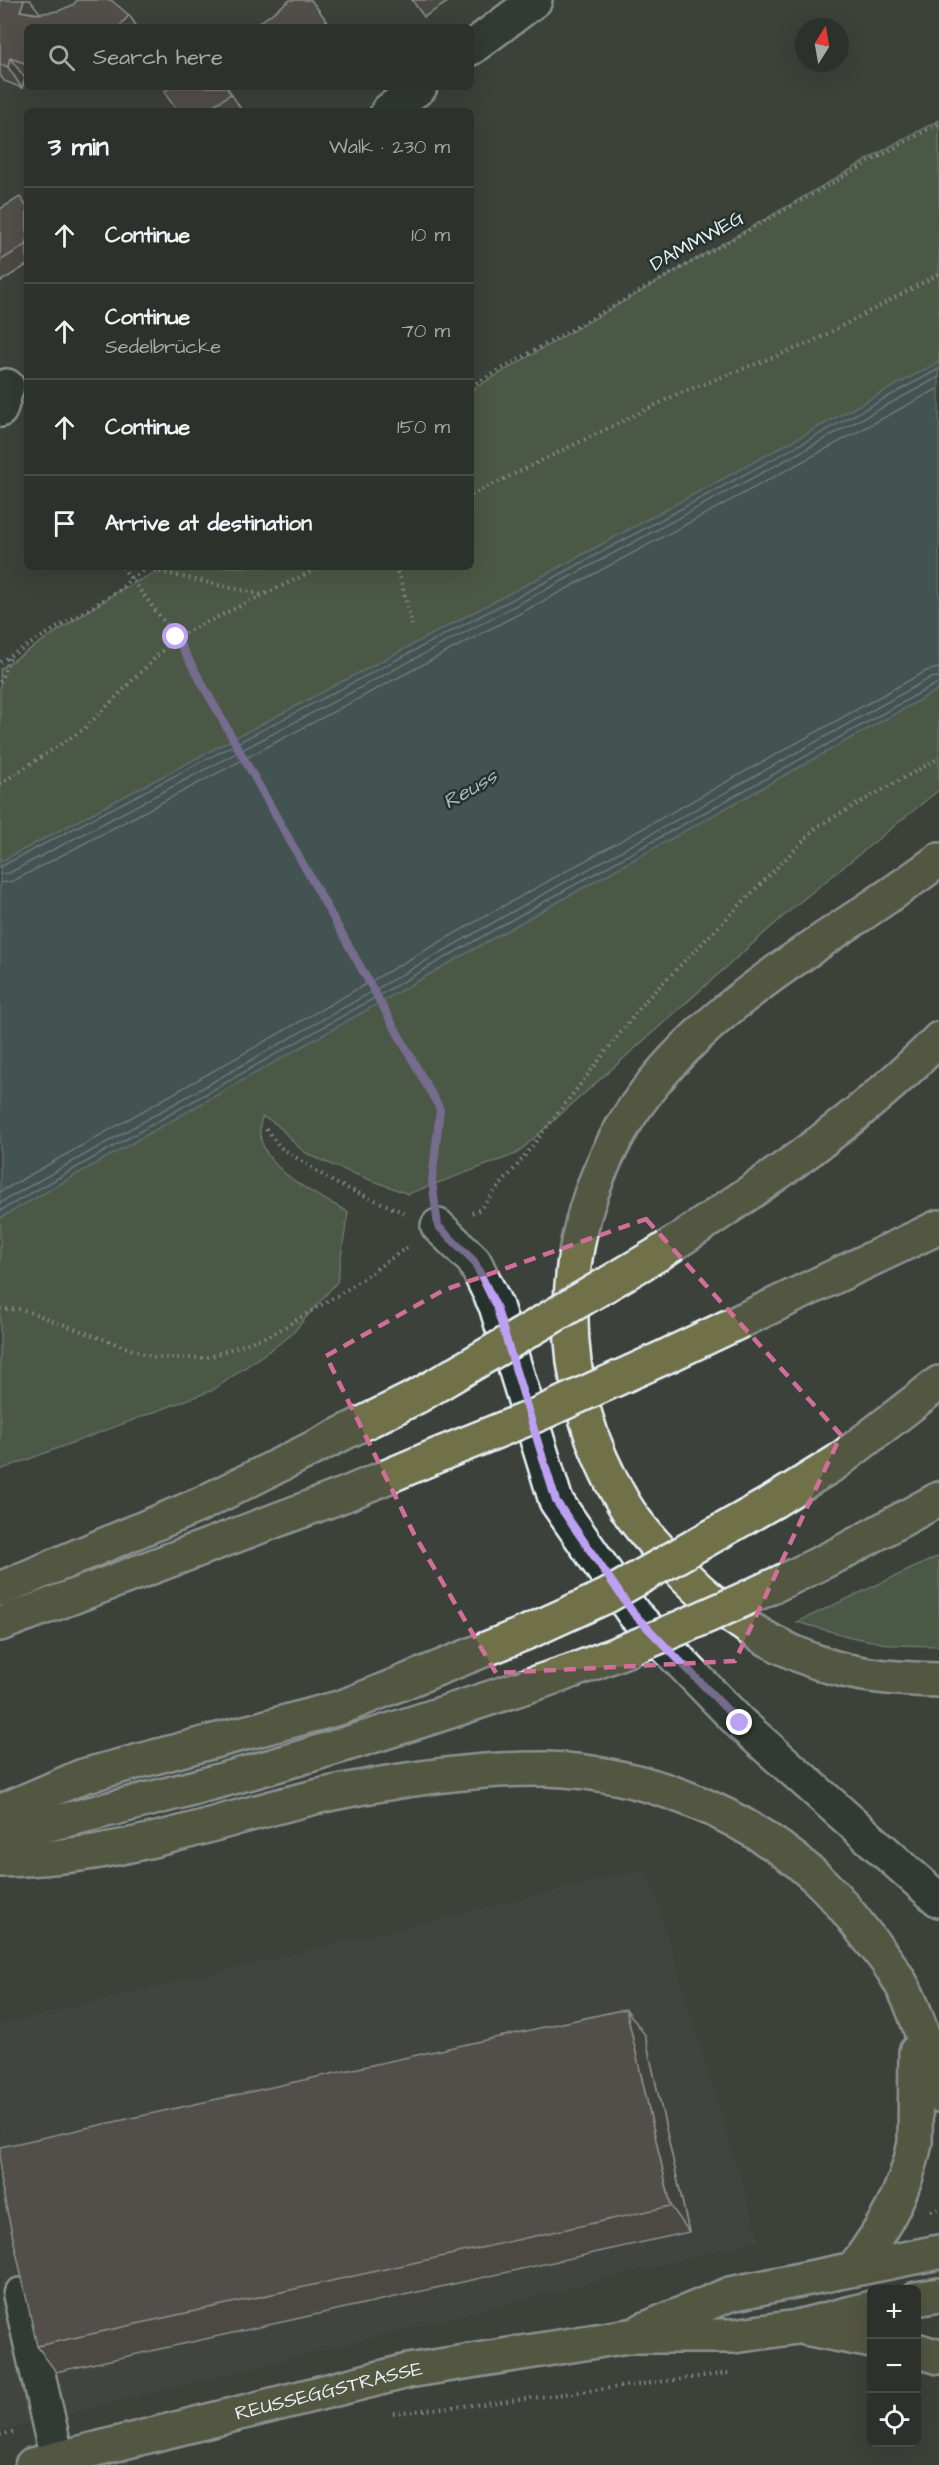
<!DOCTYPE html>
<meta charset="utf-8">
<style>
body{margin:0;font-family:"Architects Daughter",sans-serif;background:#393d38;color:#f1f3f6}
.controls{position:absolute;right:18px;bottom:18px;display:grid;overflow:hidden;border-radius:9px;box-shadow:0 6px 24px #0002}
.controls button{width:54px;height:54px;display:grid;place-items:center;padding:0;border:0;border-bottom:2px solid #484c48;background:#2d312c;color:#f1f3f6;font:30px sans-serif}
.compass{position:absolute;left:795px;top:18px;width:54px;height:54px;border-radius:50%;background:#2d312c;box-shadow:0 6px 24px #0002;rotate:11deg}
.stop{position:absolute;width:18px;height:18px;margin:-14px;border:4px solid #bca0f2;border-radius:50%;background:#fff}
.stop.end{background:#bca0f2;border-color:#fff;box-shadow:0 2px 6px #0008}
.list{margin:0;padding:0;list-style:none}
h2{display:flex;justify-content:space-between;align-items:center;height:78px;margin:0;padding:0 24px;font-size:26px}
h2 small{font-size:20px;font-weight:400;color:#a7a9a9}
.list li{display:grid;grid-template-columns:39px 1fr auto;gap:18px;align-items:center;box-sizing:border-box;height:96px;padding:0 24px;border-top:2px solid #484c48}
.list b{display:block;font-size:22px;white-space:nowrap}
.list p{margin:0;font-size:20px;white-space:nowrap;color:#a7a9a9}
.list em{font-size:20px;font-style:normal;color:#a7a9a9}
.icon{flex:none;width:33px;height:33px;fill:none;stroke:currentColor;stroke-width:2;stroke-linecap:round;stroke-linejoin:round}
.map{position:relative;flex:none;width:939px;height:2465px;overflow:hidden}
.search{position:absolute;background:#2d312c;box-shadow:0 6px 24px #0002;left:24px;top:24px;width:450px;height:66px;display:flex;align-items:center;gap:15px;box-sizing:border-box;padding:0 21px;border-radius:9px;color:#a7a9a9;font-size:22px}
.panel{position:absolute;background:#2d312c;box-shadow:0 6px 24px #0002;left:24px;top:108px;width:450px;height:462px;border-radius:9px}
.map>svg:first-child{display:block}
</style>
<div class="map">
<svg width="939" height="2465" viewBox="0 0 939 2465">
<rect width="100%" height="100%" fill="#3c413b"/>
<filter id="ink" filterUnits="userSpaceOnUse"><feTurbulence type="fractalNoise" baseFrequency=".0167" numOctaves="2"/><feDisplacementMap in="SourceGraphic" scale="12" xChannelSelector="R" yChannelSelector="G"/><feConvolveMatrix kernelMatrix="1 2 1 2 8 2 1 2 1" color-interpolation-filters="sRGB"/></filter>
<g filter="url(#ink)">
<!-- built -->
<path fill="#4b4b45" d="M647,1869L759,2240L0,2431V2025Z"/>
<!-- green -->
<g fill="#5f7357" stroke="#a4b2a8" stroke-width="1.5">
<path d="M939,120V362L556,569L0,862V669L120,590L166,567H471V390L891,146Z"/>
<path d="M939,689V790L795,906L516,1154L408,1194C375,1181 340,1170 308,1154C290,1144 282,1122 262,1117C247,1164 316,1194 348,1212L337,1282L290,1336L213,1390L0,1470V1218L509,929Z"/>
<path d="M939,1556V1646L892,1645L851,1637L797,1622Z"/>
</g>
<!-- water -->
<path fill="#48686e" stroke="#889fa5" stroke-width="1.5" d="M939,362V689L509,929L0,1218V862L556,569Z"/>
<g fill="none" stroke-linecap="round" stroke-linejoin="round">
<!-- shore -->
<g stroke="#a8bac1" stroke-width="1.5">
<path d="M0,867L559,575L939,369"/>
<path d="M0,874L9,873L562,581L939,377"/>
<path d="M0,883L13,881L566,589L939,388"/>
<path d="M0,1192L498,909L926,671L939,668"/>
<path d="M0,1203L503,917L930,678L939,677"/>
<path d="M0,1211L506,923L934,685L939,684"/>
</g>
<!-- minor casing -->
<g stroke="#e8f1f8" stroke-width="38">
<g id="minor">
<path d="M471,48L535,0"/>
<path d="M388,111L420,87"/>
<path d="M0,410L7,386"/>
<path d="M438,1226L474,1261L496,1306L556,1501L634,1614L740,1723L939,1900"/>
<path d="M20,2295L57,2459"/>
</g>
</g>
<!-- major casing -->
<g stroke="#e8f1f8" stroke-width="38">
<g id="major">
<path d="M916,2299L939,2295"/>
<path d="M805,2328L872,2341"/>
<path d="M643,2330L730,2294L939,2252"/>
<path d="M916,2350L939,2357"/>
<path id="s1" d="M32,2465L408,2371L628,2336H734L797,2327L872,2308"/>
</g>
</g>
<!-- highway casing -->
<g stroke="#e8f1f8" stroke-width="38">
<g id="highway">
<path d="M939,860C833,940 702,1002 628,1118C553,1237 552,1384 624,1504C639,1529 662,1552 682,1573C723,1615 775,1650 832,1667C867,1677 903,1679 939,1680"/>
<path d="M658,1254C757,1189 855,1124 939,1039"/>
<path d="M669,1355L939,1227"/>
<path d="M774,1501L837,1462L939,1383"/>
<path d="M837,1555L939,1499"/>
<path d="M0,1589L199,1505L418,1396"/>
<path d="M0,1624L346,1494L443,1453"/>
<path d="M0,1812L83,1776L342,1707L528,1632"/>
<path d="M0,1836C106,1810 212,1785 316,1753C402,1728 487,1699 572,1671"/>
<path d="M0,1860C33,1859 73,1856 105,1850C191,1835 273,1803 359,1788C420,1777 485,1768 547,1769C642,1772 739,1810 811,1873C832,1891 849,1913 866,1935C878,1949 890,1964 899,1980C920,2015 928,2057 939,2095"/>
<path d="M854,2268C884,2228 905,2193 915,2143L916,2052"/>
</g>
</g>
<!-- path -->
<g stroke="#e8f1f8" stroke-width="4" stroke-dasharray="1.5 4.5" stroke-linecap="butt">
<path d="M471,386L939,123"/>
<path d="M471,495L678,394L810,343L939,274"/>
<path d="M122,567L176,637L440,1109L432,1181L433,1192"/>
<path d="M394,567L400,577L412,625"/>
<path d="M148,569L263,595"/>
<path d="M0,662L120,590L131,578L151,567"/>
<path d="M0,682L10,657"/>
<path d="M0,784L84,729L176,637L321,567"/>
<path d="M266,1129L280,1147L335,1183L407,1214"/>
<path d="M472,1213L479,1210L516,1167L646,1000L818,826L939,758"/>
<path d="M0,1309H21L155,1358H206L273,1334L351,1287L410,1245"/>
<path d="M931,2211L939,2209"/>
<path d="M393,2413L484,2404L729,2373"/>
<path d="M0,2435L17,2431"/>
</g>
<!-- minor -->
<use href="#minor" stroke="#26332d" stroke-width="33"/>
<!-- major -->
<use href="#major" stroke="#6f704a" stroke-width="33"/>
<!-- highway -->
<use href="#highway" stroke="#6f704a" stroke-width="33"/>
<!-- highway-bridge casing -->
<g stroke="#e8f1f8" stroke-width="38" stroke-linecap="butt">
<g id="highway-bridge">
<path d="M418,1396L658,1254"/>
<path d="M443,1453L539,1414L669,1355"/>
<path d="M528,1632L607,1596L774,1501"/>
<path d="M572,1671C663,1638 750,1598 837,1555"/>
</g>
</g>
<!-- highway-bridge -->
<use href="#highway-bridge" stroke="#6f704a" stroke-width="33"/>
</g>
<!-- wall -->
<g fill="#5f5350" stroke="#e8f1f8" stroke-width="1.5">
<path d="M0,0L40,13L129,15L137,27H27V79L25,78L22,88L4,81L0,75Z"/>
<path d="M311,0L331,27H256Z"/>
<path d="M412,0H451L424,17Z"/>
<path d="M227,87L241,109L238,111H177Z"/>
<path d="M27,207V265L0,282V209Z"/>
<path d="M645,2035L689,2232L56,2372L37,2346Z"/>
</g>
<!-- shaded-wall -->
<g fill="#4d4441" stroke="#e8f1f8" stroke-width="1.5">
<path d="M24,0H30L41,14L20,11Z"/>
<path d="M129,15L137,27H119Z"/>
<path d="M10,58L25,78L22,88L8,67Z"/>
<path d="M626,2009L645,2035L689,2232L671,2206Z"/>
</g>
<!-- building -->
<g fill="#6e615d" stroke="#e8f1f8" stroke-width="1.5">
<path d="M0,0H24L20,11L36,14L58,11L73,5L77,0H111L129,15L119,27H27V64L10,58L8,67L0,64Z"/>
<path d="M290,0H311L327,21L320,27H256L255,26Z"/>
<path d="M171,87H226L231,94L205,111H177L164,92Z"/>
<path d="M20,197L27,207V244L0,261V209Z"/>
<path d="M626,2009L671,2206L37,2346L0,2179V2147Z"/>
</g>
</g>
<g fill="none" stroke-linecap="round" stroke-linejoin="round" filter="url(#ink)">
<!-- route -->
<path stroke="#bca0f2" stroke-width="8" d="M176,637L440,1109L432,1181L438,1226L474,1261L496,1306L556,1501L634,1614L740,1723"/>
</g>
<!-- marked area -->
<path d="M0 0H939V2465H0ZM646,1219L841,1435L735,1661L496,1673L414,1534L326,1356L444,1290Z" fill="#3c413b" fill-opacity=".55" fill-rule="evenodd"/>
<path fill="none" stroke="#d16f9a" stroke-width="4.5" stroke-dasharray="12 8" stroke-linejoin="round" d="M646,1219L841,1435L735,1661L496,1673L414,1534L326,1356L444,1290Z"/>
<g text-anchor="middle" dominant-baseline="central" stroke-width="5" stroke-linejoin="round" paint-order="stroke">
<!-- street labels -->
<g font-size="20" fill="#e8f1f8" stroke="#26332d">
<text transform="translate(697 241) rotate(-29)">DAMMWEG</text>
<text stroke="none"><textPath href="#s1" startOffset="306">REUSSEGGSTRASSE</textPath></text>
</g>
<!-- water labels -->
<g font-size="21" font-style="italic" fill="#a8bac1" stroke="#26332d">
<text transform="translate(470 789) rotate(-30)">Reuss</text>
</g>
</g>
</svg>
<div class="controls">
<button>+</button>
<button>−</button>
<button><svg class="icon" aria-label="locate" viewBox="0 0 24 24"><circle cx="12" cy="12" r="6"/><path d="M12 2v4M12 18v4M2 12h4M18 12h4"/></svg></button>
</div>
<svg class="compass" viewBox="-18 -18 36 36"><path d="M0-13l5 13h-10z" fill="#e53935"/><path d="M0 13l5-13h-10z" fill="#a7a9a9"/></svg>
<div class="stop" style="left:176px;top:637px"></div>
<div class="stop end" style="left:740px;top:1723px"></div>
<div class="search"><svg class="icon" aria-label="search" viewBox="0 0 24 24"><circle cx="10" cy="10" r="6"/><path d="M15 15l6 6"/></svg>Search here</div>
<section class="panel">
<h2>3 min<small>Walk · 230 m</small></h2>
<ul class="list">
<li><svg class="icon" aria-label="ahead" viewBox="0 0 24 24"><path d="M12 20V5M6 11l6-6 6 6"/></svg><div><b>Continue</b></div><em>10 m</em></li>
<li><svg class="icon" aria-label="ahead" viewBox="0 0 24 24"><path d="M12 20V5M6 11l6-6 6 6"/></svg><div><b>Continue</b><p>Sedelbrücke</p></div><em>70 m</em></li>
<li><svg class="icon" aria-label="ahead" viewBox="0 0 24 24"><path d="M12 20V5M6 11l6-6 6 6"/></svg><div><b>Continue</b></div><em>150 m</em></li>
<li><svg class="icon" aria-label="arrive" viewBox="0 0 24 24"><path d="M6 21V4h12l-3 4 3 4H6"/></svg><div><b>Arrive at destination</b></div></li>
</ul>
</section>
</div>
